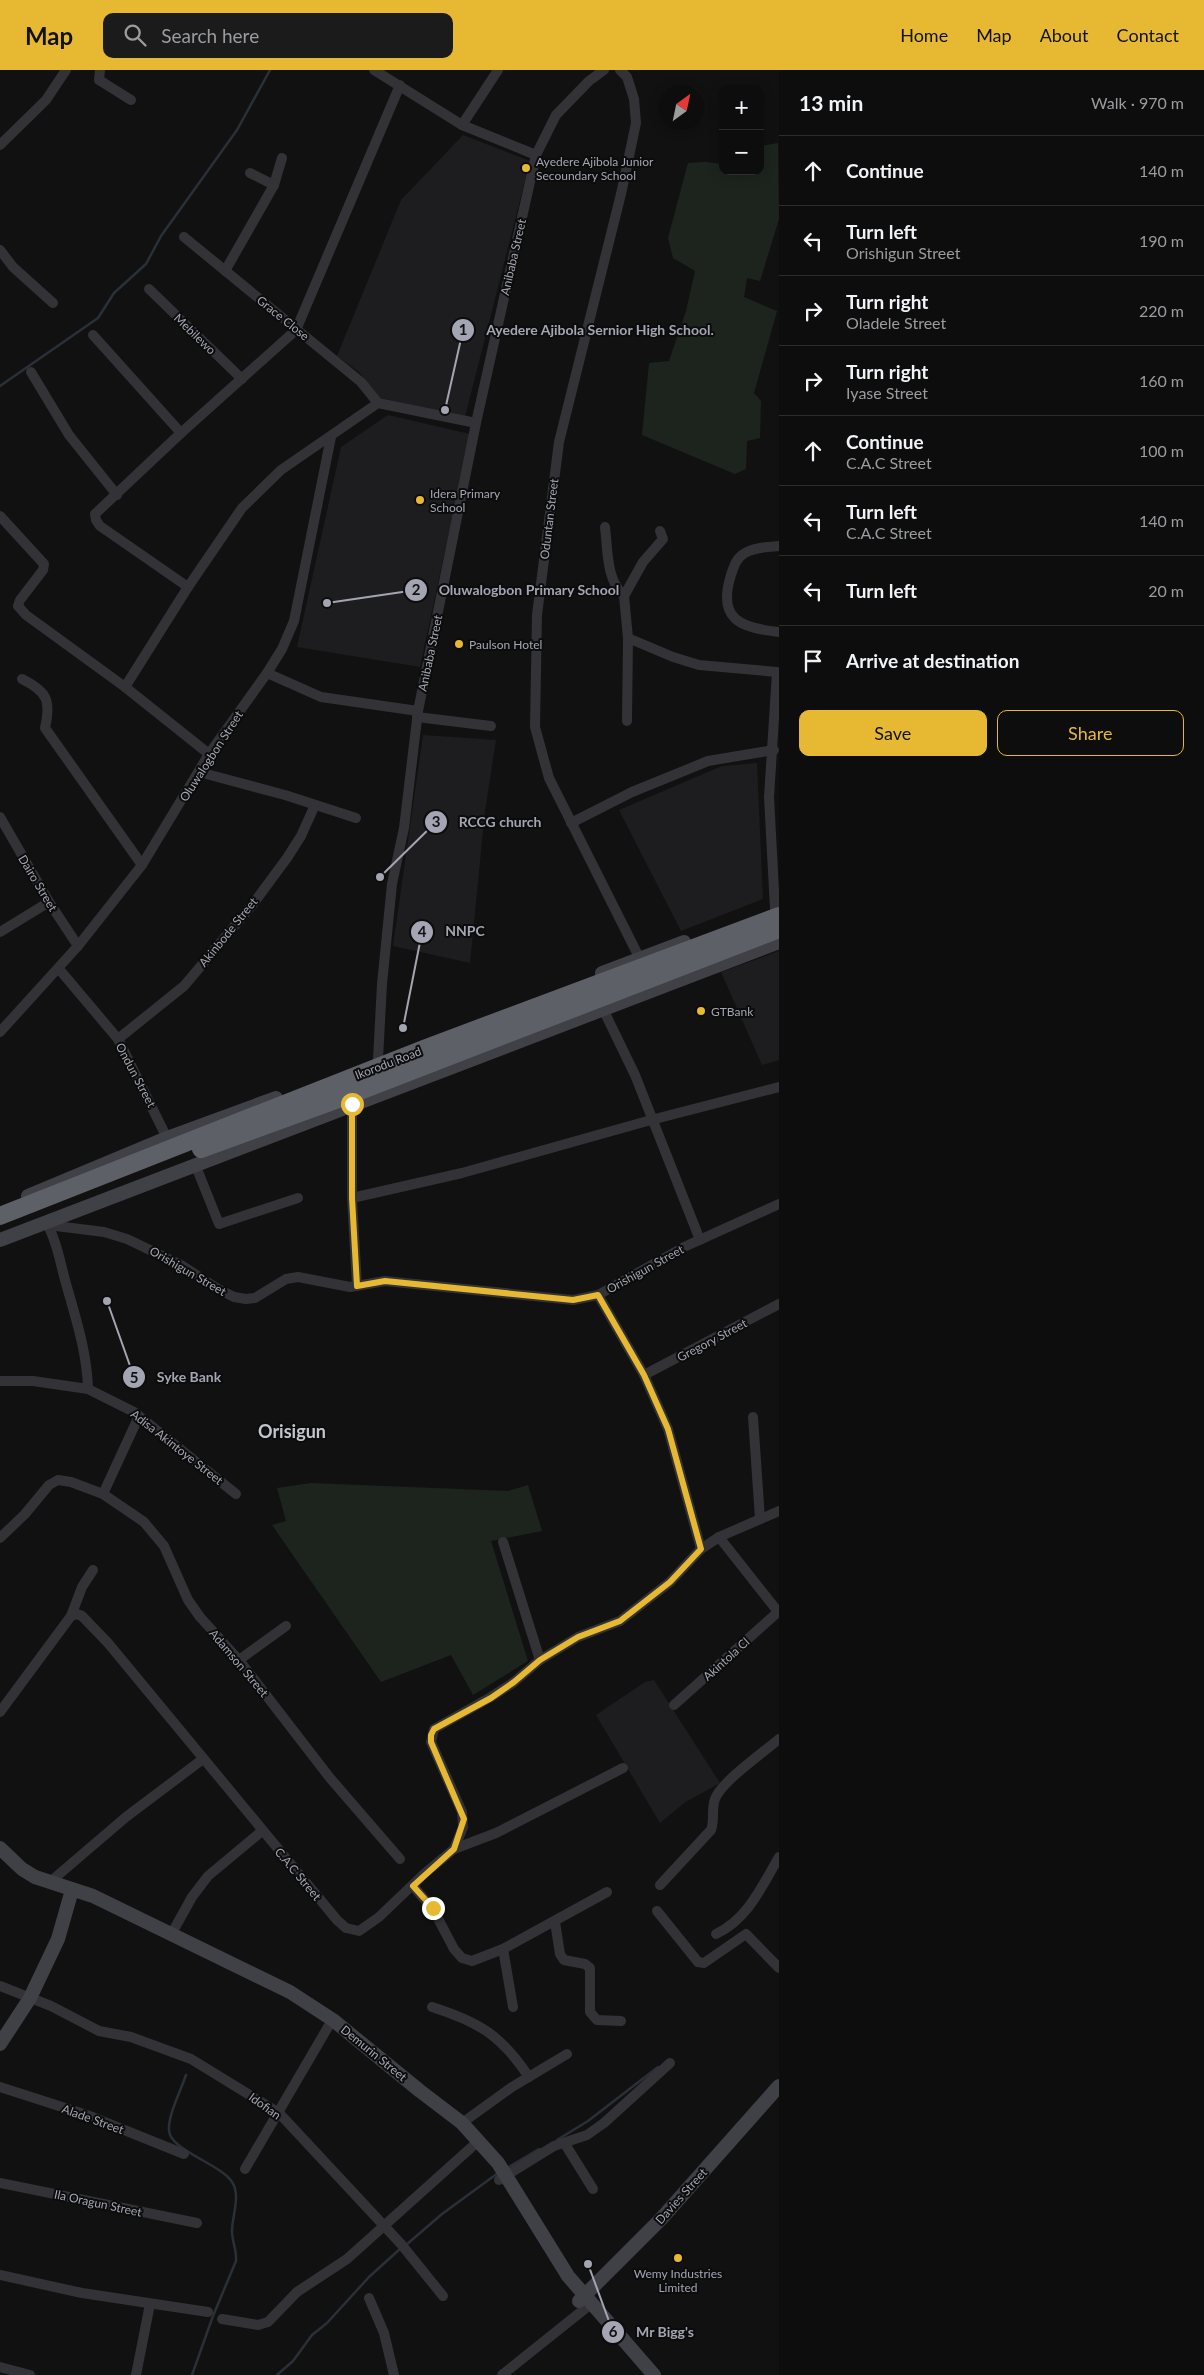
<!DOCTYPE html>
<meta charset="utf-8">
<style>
body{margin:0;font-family:Lato,sans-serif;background:#1b1b1c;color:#f1f3f6}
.controls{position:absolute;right:15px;top:15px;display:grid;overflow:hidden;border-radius:10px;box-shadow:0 2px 12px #0003}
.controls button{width:45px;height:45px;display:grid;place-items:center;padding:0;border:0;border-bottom:1px solid #2d2d2e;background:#0d0d0e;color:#f1f3f6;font:25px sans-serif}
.compass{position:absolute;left:659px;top:15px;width:45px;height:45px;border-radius:50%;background:#0d0d0e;box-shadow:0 2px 12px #0003;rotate:33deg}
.stop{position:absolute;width:15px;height:15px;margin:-11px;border:4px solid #e7b933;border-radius:50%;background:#fff}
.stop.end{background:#e7b933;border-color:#fff;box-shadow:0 1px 5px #0008}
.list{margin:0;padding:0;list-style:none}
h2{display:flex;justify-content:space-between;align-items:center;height:65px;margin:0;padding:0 20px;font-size:21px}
h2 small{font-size:16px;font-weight:400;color:#9a9c9e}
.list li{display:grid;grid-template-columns:32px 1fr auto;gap:15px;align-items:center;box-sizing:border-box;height:70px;padding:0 20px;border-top:1px solid #2d2d2e}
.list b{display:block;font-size:19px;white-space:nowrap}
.list p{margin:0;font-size:16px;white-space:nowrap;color:#9a9c9e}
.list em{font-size:16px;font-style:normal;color:#9a9c9e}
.actions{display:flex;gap:10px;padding:15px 20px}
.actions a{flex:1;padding:11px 0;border:1px solid #e7b933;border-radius:10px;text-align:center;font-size:18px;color:#e7b933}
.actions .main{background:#e7b933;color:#111}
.icon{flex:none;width:28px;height:28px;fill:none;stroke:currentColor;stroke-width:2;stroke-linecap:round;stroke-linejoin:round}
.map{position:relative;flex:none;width:779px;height:2305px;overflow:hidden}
header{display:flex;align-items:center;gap:30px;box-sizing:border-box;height:70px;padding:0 25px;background:#e7b933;color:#111}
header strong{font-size:24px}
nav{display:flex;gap:28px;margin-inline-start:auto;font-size:18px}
.search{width:350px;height:45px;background:#1b1b1c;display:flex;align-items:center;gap:12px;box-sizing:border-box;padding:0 18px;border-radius:10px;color:#9a9c9e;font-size:19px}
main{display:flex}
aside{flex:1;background:#0d0d0e}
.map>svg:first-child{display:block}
</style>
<header>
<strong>Map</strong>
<div class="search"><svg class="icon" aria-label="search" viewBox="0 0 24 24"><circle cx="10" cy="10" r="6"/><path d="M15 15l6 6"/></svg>Search here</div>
<nav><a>Home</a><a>Map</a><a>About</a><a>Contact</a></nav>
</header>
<main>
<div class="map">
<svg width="779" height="2305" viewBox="0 0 779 2305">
<rect width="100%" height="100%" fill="#111112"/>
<!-- built -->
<g fill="#1d1d1f">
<path d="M463,65L530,91L465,347L380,328L359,302L337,286L401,130Z"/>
<path d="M388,345L470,364L420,597L297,577L341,377Z"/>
<path d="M423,665L496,670L485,741L470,893L393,876Z"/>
<path d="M757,693L763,829L681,861L619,740L722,696Z"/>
<path d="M779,881V990L762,995L721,902Z"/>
<path d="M654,1610L720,1713L684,1733L660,1753L596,1645L645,1612Z"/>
</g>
<!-- green -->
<g fill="#1d241e">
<path d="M778,73L779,149L760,211L747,208L744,227L777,241L754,323L761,331L760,368L747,371L746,399L735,404L642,365L649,293L669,291L686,241L695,201L673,188L668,168L688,93L705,92L723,94V101H760V76Z"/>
<path d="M311,1413L508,1421L528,1415L542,1461L491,1471L528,1591L473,1625L451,1585L381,1612L272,1455L286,1451L277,1418Z"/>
</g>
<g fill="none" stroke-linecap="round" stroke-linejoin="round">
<!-- stream -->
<g stroke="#2a3037" stroke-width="2.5">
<path d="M0,316L98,248L114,223L146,194L161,166L237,60L270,0"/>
<path d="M186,2005C181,2020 168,2045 169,2060C169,2080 221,2094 232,2112C241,2125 232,2147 232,2161C232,2172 237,2180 236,2191L213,2246L192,2305"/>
<path d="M557,2070L588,2051L658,1997"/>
<path d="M507,2098L539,2079"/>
<path d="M406,2175L442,2144L498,2103"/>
<path d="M277,2305L293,2291L312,2265L327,2253L369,2207L401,2178"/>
</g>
<!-- street -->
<g stroke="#323237" stroke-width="10">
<path d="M100,0L99,10L131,30"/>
<path d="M374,0L462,55L536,85"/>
<path d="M620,0L627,7L634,29L636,53L621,124L559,372L537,545L535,657L549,708L640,889"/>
<path d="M462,55L498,0"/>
<path d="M0,75L46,30L66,0"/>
<path d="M274,115L282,88"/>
<path d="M184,167L361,312L378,333"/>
<path d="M0,180L13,197L53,233"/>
<path d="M225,201L274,115L250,103"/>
<path d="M149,219L242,309"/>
<path d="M93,265L181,363"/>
<path d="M31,302L69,365L117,425"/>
<path d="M0,446L44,494L43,500L20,530L18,536L26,545L125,617L209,684"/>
<path d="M605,457C608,481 606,509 624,526L628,568L627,651"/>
<path d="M779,476C768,477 755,477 745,483C736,488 734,496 731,505C717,549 740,558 779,562"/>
<path d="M188,517L100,456L96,450L95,444L181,363L296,260L400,15"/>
<path d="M624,526L643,492L663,469L660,461"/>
<path d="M628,568L673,587L699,595L777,602"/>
<path d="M267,603L321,627L418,641"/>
<path d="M22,609C48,622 51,631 45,658L142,795"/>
<path d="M125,617L188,517L242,438L281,400L378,333L476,353"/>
<path d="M417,647L491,656"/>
<path d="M199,702L285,725L356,748"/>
<path d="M0,747L49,832L78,876"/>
<path d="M571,753L632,722L708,691L774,680"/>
<path d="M775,839L769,727L777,602L779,603"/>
<path d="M0,862L49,832"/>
<path d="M59,899L118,969L167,1068"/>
<path d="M603,939L635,1005L700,1170"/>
<path d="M0,962L78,876L142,795L209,684L267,603L282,579L294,551L331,367"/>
<path d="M118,969L184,916L253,834L287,788L301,766L315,735"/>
<path d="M378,989L382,914L392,814L404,758L418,641L476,353L536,85L556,45L589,11L604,0"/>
<path d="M352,1034V1128L357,1216"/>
<path d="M195,1094L219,1154L298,1128"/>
<path d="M352,1128L462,1103L651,1050L779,1017"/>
<path d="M46,1152C56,1169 60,1191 65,1210C75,1246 87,1281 88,1319"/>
<path d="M48,1155L104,1162L127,1169L181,1195L218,1219L234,1227L246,1229L255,1228L286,1209L298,1207L350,1217L385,1211L573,1230L598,1225L684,1177L779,1134"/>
<path d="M598,1225L644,1305L668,1359L701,1479"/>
<path d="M644,1305L779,1234"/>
<path d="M0,1311H33L88,1319L134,1342L236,1424"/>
<path d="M753,1347L760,1449"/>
<path d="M103,1424L139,1346"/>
<path d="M719,1467L779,1543"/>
<path d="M0,1468L25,1444L49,1415L58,1410L71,1412L103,1424L144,1452L164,1476L188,1530L200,1547L239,1590L330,1708L400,1789"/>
<path d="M503,1472L540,1590"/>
<path d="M71,1546L82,1517L93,1500"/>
<path d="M239,1590L286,1556"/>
<path d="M674,1635L778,1542"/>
<path d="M0,1642L71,1546L77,1544L82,1546L108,1573L337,1850L346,1858L359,1861L379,1847L425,1803L454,1779L463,1757L462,1742L431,1672L434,1659L491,1627L514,1612L540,1590L578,1567L620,1551L670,1512L701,1479L719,1467L779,1441"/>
<path d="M454,1779L496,1763L623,1698"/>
<path d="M50,1812L126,1747L203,1689"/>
<path d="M660,1815L711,1760C715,1749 711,1739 715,1729C721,1712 764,1682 779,1669"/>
<path d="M413,1816L433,1839L454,1879L462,1888L472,1891L503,1879L607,1822"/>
<path d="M657,1841L698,1892L704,1893L746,1864L779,1898"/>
<path d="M555,1852L560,1884L564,1890L585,1894L590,1898V1942L597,1950L621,1951"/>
<path d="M172,1863L192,1827L208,1806L262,1761"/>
<path d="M716,1864C748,1849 762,1816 779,1787"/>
<path d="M503,1879L513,1937"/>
<path d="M0,1916L51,1936L99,1961L131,1967L191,1989L279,2043L401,2174L443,2226"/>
<path d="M432,1937C479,1952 501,1965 529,2007"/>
<path d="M0,2017L87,2045L184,2084"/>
<path d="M462,2053L512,2017L567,1984"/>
<path d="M565,2074L593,2119"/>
<path d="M245,2099L328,1957"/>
<path d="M499,2110L554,2076L587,2065L604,2053L670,1993"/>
<path d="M0,2113L197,2153"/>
<path d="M0,2205L82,2223L208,2242"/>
<path d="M369,2228L384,2263L394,2305"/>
<path d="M222,2249L258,2255L268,2252L297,2222L347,2189L474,2075"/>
<path d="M0,2297L30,2305"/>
<path d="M136,2305L150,2234"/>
<path d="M502,2305L592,2233"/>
</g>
<!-- secondary -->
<g stroke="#404147" stroke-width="14">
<path d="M602,903L684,872"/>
<path d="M28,1126L167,1068L276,1028"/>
<path d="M0,1170L779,872"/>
<path d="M0,1778L22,1799L35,1807L93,1826L290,1922L333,1950L420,2021L462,2053L498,2093L568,2206L654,2305"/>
<path d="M0,1974L30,1928L58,1869L70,1827"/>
<path d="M579,2231L661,2149L779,2016"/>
</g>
<!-- highway -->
<g stroke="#5e6068" stroke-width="18">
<path d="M201,1079L352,1024L779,859"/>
<path d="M0,1146L426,978L779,846"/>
</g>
</g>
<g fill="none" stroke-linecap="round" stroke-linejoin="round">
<!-- route -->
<path stroke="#e7b933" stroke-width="6" d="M352,1034V1128L357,1216L385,1211L573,1230L598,1225L644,1305L668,1359L701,1479L670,1512L620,1551L578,1567L540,1590L514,1612L491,1628L434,1659L431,1665V1672L464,1749L454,1779L413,1816L433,1838"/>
</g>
<!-- markers -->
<g fill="#e7b933" stroke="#0c0c0d" stroke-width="2">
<circle cx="526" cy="98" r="5"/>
<circle cx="420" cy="430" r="5"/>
<circle cx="459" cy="574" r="5"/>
<circle cx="701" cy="941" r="5"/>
<circle cx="678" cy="2188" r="5"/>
</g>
<g text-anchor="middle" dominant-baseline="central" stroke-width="4" stroke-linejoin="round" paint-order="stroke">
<!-- poi labels -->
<g font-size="12" fill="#a3a6b2" stroke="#0c0c0d" text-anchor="start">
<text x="536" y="91">Ayedere Ajibola Junior<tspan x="536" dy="14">Secoundary School</tspan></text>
<text x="430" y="423">Idera Primary<tspan x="430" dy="14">School</tspan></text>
<text x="469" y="574">Paulson Hotel</text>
<text x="711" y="941">GTBank</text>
<text x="678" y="2203" text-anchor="middle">Wemy Industries<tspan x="678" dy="14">Limited</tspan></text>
</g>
<!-- street labels -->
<g font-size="12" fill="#a3a6b2" stroke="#0c0c0d">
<text transform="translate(513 187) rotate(-77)">Anibaba Street</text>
<text transform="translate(283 248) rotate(39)">Grace Close</text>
<text transform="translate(195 264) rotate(44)">Mebilewo</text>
<text transform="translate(549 449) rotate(-83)">Oduntan Street</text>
<text transform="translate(430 583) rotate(-78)">Anibaba Street</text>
<text transform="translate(211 686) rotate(-57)">Oluwalogbon Street</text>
<text transform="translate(38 813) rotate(59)">Dairo Street</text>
<text transform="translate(228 862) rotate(-51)">Akinbode Street</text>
<text transform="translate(388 993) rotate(-21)">Ikorodu Road</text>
<text transform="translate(136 1005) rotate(62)">Ondun Street</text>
<text transform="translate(645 1199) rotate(-29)">Orishigun Street</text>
<text transform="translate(188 1201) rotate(30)">Orishigun Street</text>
<text transform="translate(712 1270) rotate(-28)">Gregory Street</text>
<text transform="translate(177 1377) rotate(38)">Adisa Akintoye Street</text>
<text transform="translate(726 1589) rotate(-42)">Akintola Cl</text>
<text transform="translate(239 1593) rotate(50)">Adamson Street</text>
<text transform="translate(298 1804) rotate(50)">C.A.C Street</text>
<text transform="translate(374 1983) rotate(39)">Demurin Street</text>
<text transform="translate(265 2036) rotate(36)">Idofian</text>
<text transform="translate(93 2049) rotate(20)">Alade Street</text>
<text transform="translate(681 2126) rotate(-48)">Davies Street</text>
<text transform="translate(98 2133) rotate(12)">Ila Oragun Street</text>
</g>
<!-- district labels -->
<g font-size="18" font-weight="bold" fill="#c3c5ce" stroke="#0c0c0d">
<text x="292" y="1361">Orisigun</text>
</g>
</g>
<!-- callouts -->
<path fill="none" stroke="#a3a6b2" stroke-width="2" d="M445 340L463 260M327 533L416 520M380 807L436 752M403 958L422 862M107 1231L134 1307M588 2194L613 2262"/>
<g fill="#a3a6b2" stroke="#0c0c0d" stroke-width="2">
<circle cx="445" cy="340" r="5"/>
<circle cx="327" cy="533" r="5"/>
<circle cx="380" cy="807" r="5"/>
<circle cx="403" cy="958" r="5"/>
<circle cx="107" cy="1231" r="5"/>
<circle cx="588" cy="2194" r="5"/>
<circle cx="463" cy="260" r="12"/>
<circle cx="416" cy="520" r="12"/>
<circle cx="436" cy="752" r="12"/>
<circle cx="422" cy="862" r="12"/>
<circle cx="134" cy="1307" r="12"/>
<circle cx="613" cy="2262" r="12"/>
</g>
<g font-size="15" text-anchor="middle" font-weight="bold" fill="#111">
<text x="463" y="265">1</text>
<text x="416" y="525">2</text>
<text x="436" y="757">3</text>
<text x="422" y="867">4</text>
<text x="134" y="1313">5</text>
<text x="613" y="2267">6</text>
</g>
<g font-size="14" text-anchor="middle" font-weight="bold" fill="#a3a6b2" stroke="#0c0c0d" stroke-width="4" stroke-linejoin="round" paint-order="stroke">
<text x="600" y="265">Ayedere Ajibola Sernior High School.</text>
<text x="529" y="525">Oluwalogbon Primary School</text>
<text x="500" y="757">RCCG church</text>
<text x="465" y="866">NNPC</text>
<text x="189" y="1312">Syke Bank</text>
<text x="665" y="2267">Mr Bigg's</text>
</g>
</svg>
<div class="controls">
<button>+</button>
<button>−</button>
</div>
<svg class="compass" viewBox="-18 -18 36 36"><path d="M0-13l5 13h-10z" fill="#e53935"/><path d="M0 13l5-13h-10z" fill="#9a9c9e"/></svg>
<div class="stop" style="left:352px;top:1034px"></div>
<div class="stop end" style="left:433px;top:1838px"></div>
</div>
<aside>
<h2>13 min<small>Walk · 970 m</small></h2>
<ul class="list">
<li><svg class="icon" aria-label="ahead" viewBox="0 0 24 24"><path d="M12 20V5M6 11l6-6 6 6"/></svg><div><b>Continue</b></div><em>140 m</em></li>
<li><svg class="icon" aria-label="left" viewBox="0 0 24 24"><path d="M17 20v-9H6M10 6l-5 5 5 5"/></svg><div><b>Turn left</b><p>Orishigun Street</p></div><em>190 m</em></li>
<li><svg class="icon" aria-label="right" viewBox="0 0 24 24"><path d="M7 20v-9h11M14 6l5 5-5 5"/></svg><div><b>Turn right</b><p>Oladele Street</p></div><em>220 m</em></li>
<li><svg class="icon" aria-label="right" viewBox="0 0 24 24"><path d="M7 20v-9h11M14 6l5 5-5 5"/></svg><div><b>Turn right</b><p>Iyase Street</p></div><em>160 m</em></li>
<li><svg class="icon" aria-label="ahead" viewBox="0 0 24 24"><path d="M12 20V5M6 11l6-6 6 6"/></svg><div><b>Continue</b><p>C.A.C Street</p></div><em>100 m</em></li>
<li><svg class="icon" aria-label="left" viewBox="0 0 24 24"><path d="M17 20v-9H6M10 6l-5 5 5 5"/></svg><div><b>Turn left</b><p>C.A.C Street</p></div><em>140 m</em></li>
<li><svg class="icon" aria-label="left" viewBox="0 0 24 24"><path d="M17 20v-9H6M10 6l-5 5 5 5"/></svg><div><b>Turn left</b></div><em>20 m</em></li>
<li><svg class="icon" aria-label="arrive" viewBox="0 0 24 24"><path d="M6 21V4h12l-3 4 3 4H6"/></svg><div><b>Arrive at destination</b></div></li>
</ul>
<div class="actions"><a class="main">Save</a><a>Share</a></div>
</aside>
</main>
